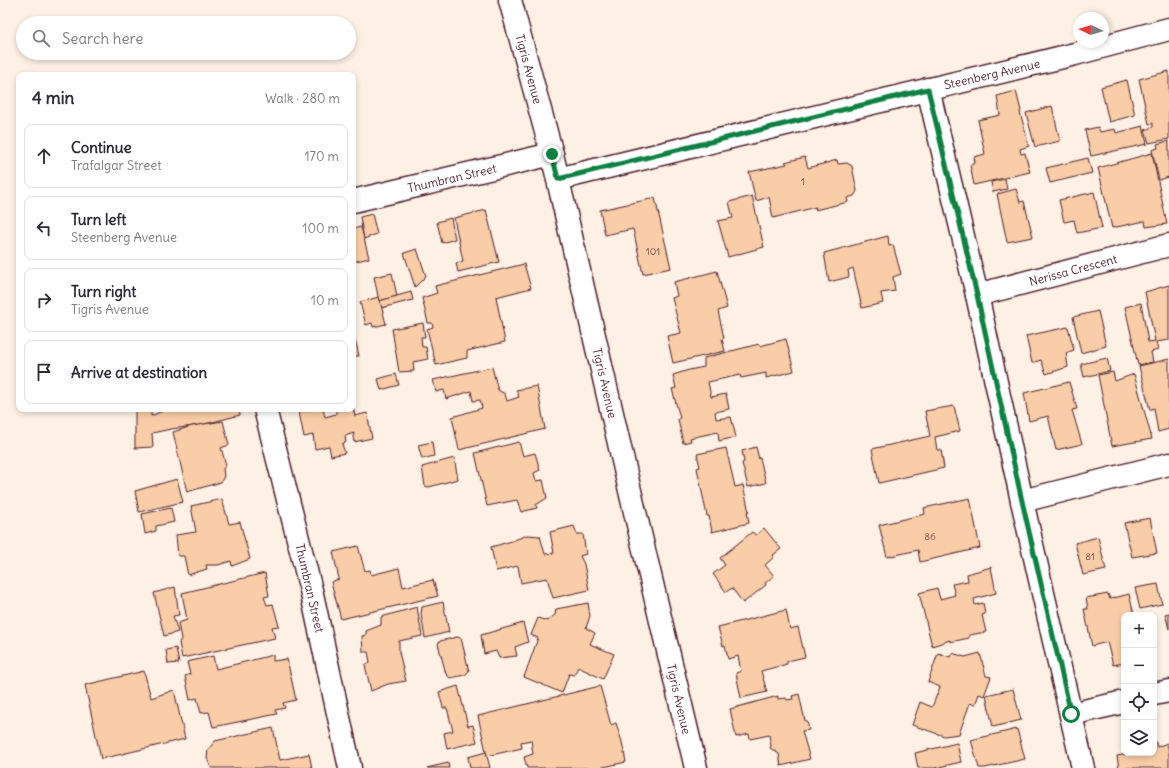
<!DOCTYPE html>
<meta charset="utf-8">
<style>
body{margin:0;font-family:Delius,sans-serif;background:#f7f7f7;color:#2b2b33}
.controls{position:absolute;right:12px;bottom:12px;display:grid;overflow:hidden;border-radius:8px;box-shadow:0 2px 6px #0003}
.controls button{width:36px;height:36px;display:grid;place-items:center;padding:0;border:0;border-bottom:1px solid #e1e1e2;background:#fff;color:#2b2b33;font:20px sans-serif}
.compass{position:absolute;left:1073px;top:12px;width:36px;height:36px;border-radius:50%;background:#fff;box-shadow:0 2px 6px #0003;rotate:274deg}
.stop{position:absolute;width:12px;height:12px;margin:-9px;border:3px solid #0b8043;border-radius:50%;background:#fff}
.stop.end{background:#0b8043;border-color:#fff;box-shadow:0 1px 4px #0008}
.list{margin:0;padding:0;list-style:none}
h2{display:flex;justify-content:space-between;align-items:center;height:52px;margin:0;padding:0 16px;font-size:17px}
h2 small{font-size:13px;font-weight:400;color:#7c7c81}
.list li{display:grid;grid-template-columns:26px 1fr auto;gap:12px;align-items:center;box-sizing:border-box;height:64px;margin:0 8px 8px;padding:0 8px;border:1px solid #e1e1e2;border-radius:8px}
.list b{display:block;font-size:15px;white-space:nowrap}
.list p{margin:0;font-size:13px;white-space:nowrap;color:#7c7c81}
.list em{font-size:13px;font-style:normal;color:#7c7c81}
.icon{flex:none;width:22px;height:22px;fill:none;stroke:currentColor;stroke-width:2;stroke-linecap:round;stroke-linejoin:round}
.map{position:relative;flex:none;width:1169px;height:768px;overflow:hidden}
.search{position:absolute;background:#fff;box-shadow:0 2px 6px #0003;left:16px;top:16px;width:340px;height:44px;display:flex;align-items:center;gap:10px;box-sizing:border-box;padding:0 14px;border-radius:22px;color:#7c7c81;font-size:15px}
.panel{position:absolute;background:#fff;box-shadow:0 2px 6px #0003;left:16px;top:72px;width:340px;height:340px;border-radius:8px}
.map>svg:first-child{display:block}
</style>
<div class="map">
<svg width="1169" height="768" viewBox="0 0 1169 768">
<rect width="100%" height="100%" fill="#fdf0e5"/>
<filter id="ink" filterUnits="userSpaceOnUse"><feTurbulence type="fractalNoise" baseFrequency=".025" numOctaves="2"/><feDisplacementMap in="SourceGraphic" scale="8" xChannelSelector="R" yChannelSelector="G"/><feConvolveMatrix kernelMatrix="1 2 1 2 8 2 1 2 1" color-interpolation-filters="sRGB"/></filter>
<g filter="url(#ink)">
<!-- building -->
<g fill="#f9cda7" stroke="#4a1f2b">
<path d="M1169,71V139L1149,143L1145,130L1153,127V123L1149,124L1139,79Z"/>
<path d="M1127,80L1135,115L1109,122L1101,87Z"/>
<path d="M1016,91L1021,111L1020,112L1029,146L1020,149L1021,154L1025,153L1030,172L974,185L970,165L975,163L974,157L985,154L978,120L1000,115L997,96Z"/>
<path d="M1052,106L1060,141L1035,147L1026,113Z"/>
<path d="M1143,126L1147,144L1091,156L1085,130L1098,127L1100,132L1115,129L1116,133Z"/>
<path d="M1168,141L1169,144V177L1159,180L1152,150L1158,148L1157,144Z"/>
<path d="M1152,153L1167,224L1146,227L1145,221L1112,228L1098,168Z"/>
<path d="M805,157L808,168L837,160L838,164L847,163L852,166L857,191L854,196L847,198L848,202L815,210L816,207L773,218L769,197L756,201L749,172L787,164L785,162Z"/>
<path d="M1088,158L1092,173L1050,183L1046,168Z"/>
<path d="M1005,179L1007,189L993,192L991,182Z"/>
<path d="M1016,189L1020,202L1024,201L1033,237L1007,242L997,194Z"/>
<path d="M1094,192L1102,228L1077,233L1074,220L1064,222L1059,200Z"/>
<path d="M752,196L764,247L728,257L718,221L733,218L729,202Z"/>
<path d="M655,198L671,268L643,274L633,229L605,235L600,210Z"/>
<path d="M486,210L499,262L458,272L456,263L463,261L454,218Z"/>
<path d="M372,214L377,234L364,239L360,217Z"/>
<path d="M451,218L455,239L442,243L437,222Z"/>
<path d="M361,227L369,258L353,262V229Z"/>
<path d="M888,236L889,246L893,245L901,274L893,277L895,291L881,293L883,303L862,308L853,268L848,270L849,277L829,282L824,253Z"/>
<path d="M417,249L426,276L415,287L404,253Z"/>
<path d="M524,264L531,288L496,297L505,342L467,351V358L436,365L427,329L433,327L432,323H428L422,298L437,293L435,286Z"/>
<path d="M717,271L727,308L718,311L724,338L722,339L725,351L673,363L667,336L681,333L672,298L677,296L674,282Z"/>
<path d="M392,273L397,296L379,301L374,277Z"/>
<path d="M1169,285V340L1156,342L1158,350L1151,352L1153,362L1138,365L1125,307L1141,303L1148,342L1155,341L1145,292Z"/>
<path d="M411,292L413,300L381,308L379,301Z"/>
<path d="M379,297L386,324L373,327L372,323L366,325L360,302Z"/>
<path d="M1098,311L1106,346L1081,353L1073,317Z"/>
<path d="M423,323L425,337H421L422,347H426L428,359L413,362L414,371L399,372L392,329Z"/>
<path d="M1068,327L1074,350L1066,353L1068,367L1046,374L1041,360L1032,363L1026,336Z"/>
<path d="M353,334H354L359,356H353Z"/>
<path d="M786,339L794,371L766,378V373L741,378L740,375L708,382L711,397L726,394L729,409L715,412L716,419L731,417L736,437L719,441L718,432L690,438L691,441L683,443L678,419L680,418L672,389L676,388L673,375L689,370L704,367V358L759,344L760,346Z"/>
<path d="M1107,358L1110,371L1084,377L1081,364Z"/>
<path d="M1169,359V429L1158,432L1154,408L1150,410L1139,366Z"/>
<path d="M492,367L498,390L505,394L507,401L519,397L516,390L537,386L545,429L459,450L452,417L482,408L480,400L473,401L471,391L446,399L444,390L436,392L433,380Z"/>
<path d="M1113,372L1115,381L1134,374L1152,439L1112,446L1098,375Z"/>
<path d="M396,374L399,385L381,390L378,379Z"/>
<path d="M1069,382L1077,409L1072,410L1082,444L1056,450L1048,416L1029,421L1024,393Z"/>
<path d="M954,406L960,431L935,437L937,450H941L944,468L879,483L872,449L930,436L925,411Z"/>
<path d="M353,407L355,416L367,413L372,438L354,442L353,437L354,433L345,436L346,442L342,444L345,453L331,456L329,446L315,449L313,435L304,437L299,412L314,409H323L325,417L336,414V409H353Z"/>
<path d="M135,409H151V416L167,409H239L240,415L201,425L171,429L152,433L153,447L135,448Z"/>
<path d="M223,421L229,445L221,448L226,465L223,469L224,476L221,482L187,492L173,432L192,426Z"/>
<path d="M432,442L434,456L422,459L418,445Z"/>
<path d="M519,442L523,456L535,453L540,470L534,473L536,481L543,480L547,498L536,505L537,508L521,512L517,500L487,506L475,453Z"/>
<path d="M756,447L759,459L760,458L766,483L748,487L742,463L744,462L742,451Z"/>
<path d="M726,448L735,487L743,485L749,512H747L749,523L712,532L709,516H707L697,468L700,467L697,454Z"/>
<path d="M454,458L458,479L429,487L425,486L422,467Z"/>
<path d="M177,479L183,502L139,512L135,491Z"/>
<path d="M970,498L980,548L920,562L918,550L887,557L879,525L925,514L924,508Z"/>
<path d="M222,499L229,524L240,522L250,559L232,566L231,561L218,565H206L207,569L188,575L184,556H178L176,535L196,532L191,506Z"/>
<path d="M171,508L174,522L156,526V531L145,534L142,514Z"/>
<path d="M1150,518L1157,553L1132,557L1124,523Z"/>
<path d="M574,526L577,534H583L586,554L580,556L584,564L589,590L553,598L547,578L521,583L518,566L496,571L491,547L512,541L527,535L540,536L545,554L554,553L550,532Z"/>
<path d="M764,528L781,549L773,555L774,557L765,565L774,576L765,583L766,585L743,603L732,588L726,592L713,574L725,565L720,558L752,532L756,535Z"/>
<path d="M1098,537L1106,570L1083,575L1075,543Z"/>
<path d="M358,546L365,571L370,570L371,575L399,568L403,587L433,580L438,596L341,619L331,582L339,579L333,552Z"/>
<path d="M991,567L996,593L974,599L975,605L983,603L985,614L982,615L986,632L969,635V638L950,642V640L932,646L919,593L937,588L940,599L955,595L952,584L968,581L967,574Z"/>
<path d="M265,573L269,596L264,597L267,605L273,604L279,626L272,627L275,638L182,658L179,643L181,639L178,623L187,620L182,593Z"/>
<path d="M1158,584L1162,604L1140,609L1135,588Z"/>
<path d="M175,587L179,615L173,616L178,632L164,636L154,593Z"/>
<path d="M1108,594L1110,599L1129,594L1134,615H1124V663L1113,665L1107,642L1092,646L1084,609H1088L1086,598Z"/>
<path d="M443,602L449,632L425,638L421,614L422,607Z"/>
<path d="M588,603L590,616L586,628L595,633L590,644L614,654L603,679L578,667L574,675L569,674L562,693L524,677L538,638L531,635L538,618L547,621L555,615L556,609Z"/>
<path d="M417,607L422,636L399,641V652L406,681L388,684L371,691L365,665L370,662L368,652H363L362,636L366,635V631L381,625V617Z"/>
<path d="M786,610L790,629L798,627L805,657L787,661V664L761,671L767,692L741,698L736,673L741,671L738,656L728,659L725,645L723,646L718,627Z"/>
<path d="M1169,613V629L1165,614Z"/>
<path d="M523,623L528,642L515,647L517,656L499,658L496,651L484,654L481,635Z"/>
<path d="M457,637L461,638L469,671L465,675L450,678L446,674L438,644L440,641Z"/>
<path d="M176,648L179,663L168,664L166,650Z"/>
<path d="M938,653L950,657L952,653L965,657L980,653L986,676L991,677L984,696L979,694L975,705L970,703L959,734L944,736L912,725L920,702L932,707L940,687L928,682Z"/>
<path d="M273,655V661L287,659L296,700L283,703L285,708L275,710L277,714L213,727L209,712L201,713L197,698L190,700L185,676L190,674L187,662L213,656L216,669Z"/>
<path d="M144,671L151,698L174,690L185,739L101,759L85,685Z"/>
<path d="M458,686L468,726L473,725L477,742L447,749L444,733L453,731L447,708H443L439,692Z"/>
<path d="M600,686L611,725L616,723L622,742L626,762L599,768H527L524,757L533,754L531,740L521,742L522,748L487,756L478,716Z"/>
<path d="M1013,689L1021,720L993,727L986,695Z"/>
<path d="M799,694L805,721H807L809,730L802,731L810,759L781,766L779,754L770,748L771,746L769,735L750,739L749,734L736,737L730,709L778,696V699L786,698L787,700L793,699L792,696Z"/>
<path d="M273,728L280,760L309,754L312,768H211L207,758L208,750L215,741Z"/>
<path d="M1017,729L1025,759L985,768H979L971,740Z"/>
<path d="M1154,740H1155L1157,747L1167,743L1169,752V768H1119L1117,756L1132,753H1154Z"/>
<path d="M957,743L961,762L935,768H918L915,753Z"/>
<path d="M486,752L490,768H470L468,757Z"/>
<path d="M448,763L449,768H427Z"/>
</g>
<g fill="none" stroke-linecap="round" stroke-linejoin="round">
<!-- minor casing -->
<g stroke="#4a1f2b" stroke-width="25">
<g id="minor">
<path d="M510,0L552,154L634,508L696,768"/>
<path d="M928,89L977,295L1022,501L1083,768"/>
<path d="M558,179L1075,54L1169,29"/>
<path d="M353,201L552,154"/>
<path d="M977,295L1169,245"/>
<path d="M265,409L312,594L350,768"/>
<path d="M1022,501L1169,464"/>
<path d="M1154,694L1169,691"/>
<path d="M1071,714L1124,702"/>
</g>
</g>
<!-- minor -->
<use href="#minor" stroke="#fff" stroke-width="22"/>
</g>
</g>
<g fill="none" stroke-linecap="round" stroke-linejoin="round" filter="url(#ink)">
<!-- route -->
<path stroke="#0b8043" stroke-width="5" d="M552,154L558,179L928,89L977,295L1022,501L1071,714"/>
</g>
<g text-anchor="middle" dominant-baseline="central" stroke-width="3.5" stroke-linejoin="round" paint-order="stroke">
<!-- number labels -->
<g font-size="10" fill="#764a4a">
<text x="803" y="181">1</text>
<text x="653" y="251">101</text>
<text x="930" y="536">86</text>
<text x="1090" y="556">81</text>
</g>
<!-- street labels -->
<g font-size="12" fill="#4a1f2b" stroke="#fff">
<text transform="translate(529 69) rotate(75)">Tigris Avenue</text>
<text transform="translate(992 74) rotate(-13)">Steenberg Avenue</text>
<text transform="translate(452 178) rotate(-13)">Thumbran Street</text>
<text transform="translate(1073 270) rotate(-15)">Nerissa Crescent</text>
<text transform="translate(605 383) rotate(77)">Tigris Avenue</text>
<text transform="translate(310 588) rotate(77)">Thumbran Street</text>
<text transform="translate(679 699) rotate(77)">Tigris Avenue</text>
</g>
</g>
</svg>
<div class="controls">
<button>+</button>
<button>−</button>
<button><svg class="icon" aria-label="locate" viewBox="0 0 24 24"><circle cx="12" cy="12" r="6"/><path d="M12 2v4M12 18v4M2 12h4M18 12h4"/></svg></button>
<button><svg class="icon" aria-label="layers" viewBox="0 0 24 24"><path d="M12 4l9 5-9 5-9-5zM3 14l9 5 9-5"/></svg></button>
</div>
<svg class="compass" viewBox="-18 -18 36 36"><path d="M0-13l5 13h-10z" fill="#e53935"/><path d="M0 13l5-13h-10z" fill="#7c7c81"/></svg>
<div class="stop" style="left:1071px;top:714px"></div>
<div class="stop end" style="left:552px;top:154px"></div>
<div class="search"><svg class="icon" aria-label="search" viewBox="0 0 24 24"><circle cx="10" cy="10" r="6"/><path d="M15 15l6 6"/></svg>Search here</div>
<section class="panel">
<h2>4 min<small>Walk · 280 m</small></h2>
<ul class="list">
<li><svg class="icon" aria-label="ahead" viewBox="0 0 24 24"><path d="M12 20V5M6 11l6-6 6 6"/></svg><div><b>Continue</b><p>Trafalgar Street</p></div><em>170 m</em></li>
<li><svg class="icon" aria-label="left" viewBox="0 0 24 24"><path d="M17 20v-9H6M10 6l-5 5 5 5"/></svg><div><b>Turn left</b><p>Steenberg Avenue</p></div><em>100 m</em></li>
<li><svg class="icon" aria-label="right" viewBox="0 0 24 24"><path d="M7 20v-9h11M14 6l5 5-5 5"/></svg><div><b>Turn right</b><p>Tigris Avenue</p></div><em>10 m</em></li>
<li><svg class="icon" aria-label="arrive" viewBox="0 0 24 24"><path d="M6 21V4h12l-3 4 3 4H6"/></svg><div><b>Arrive at destination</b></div></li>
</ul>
</section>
</div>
